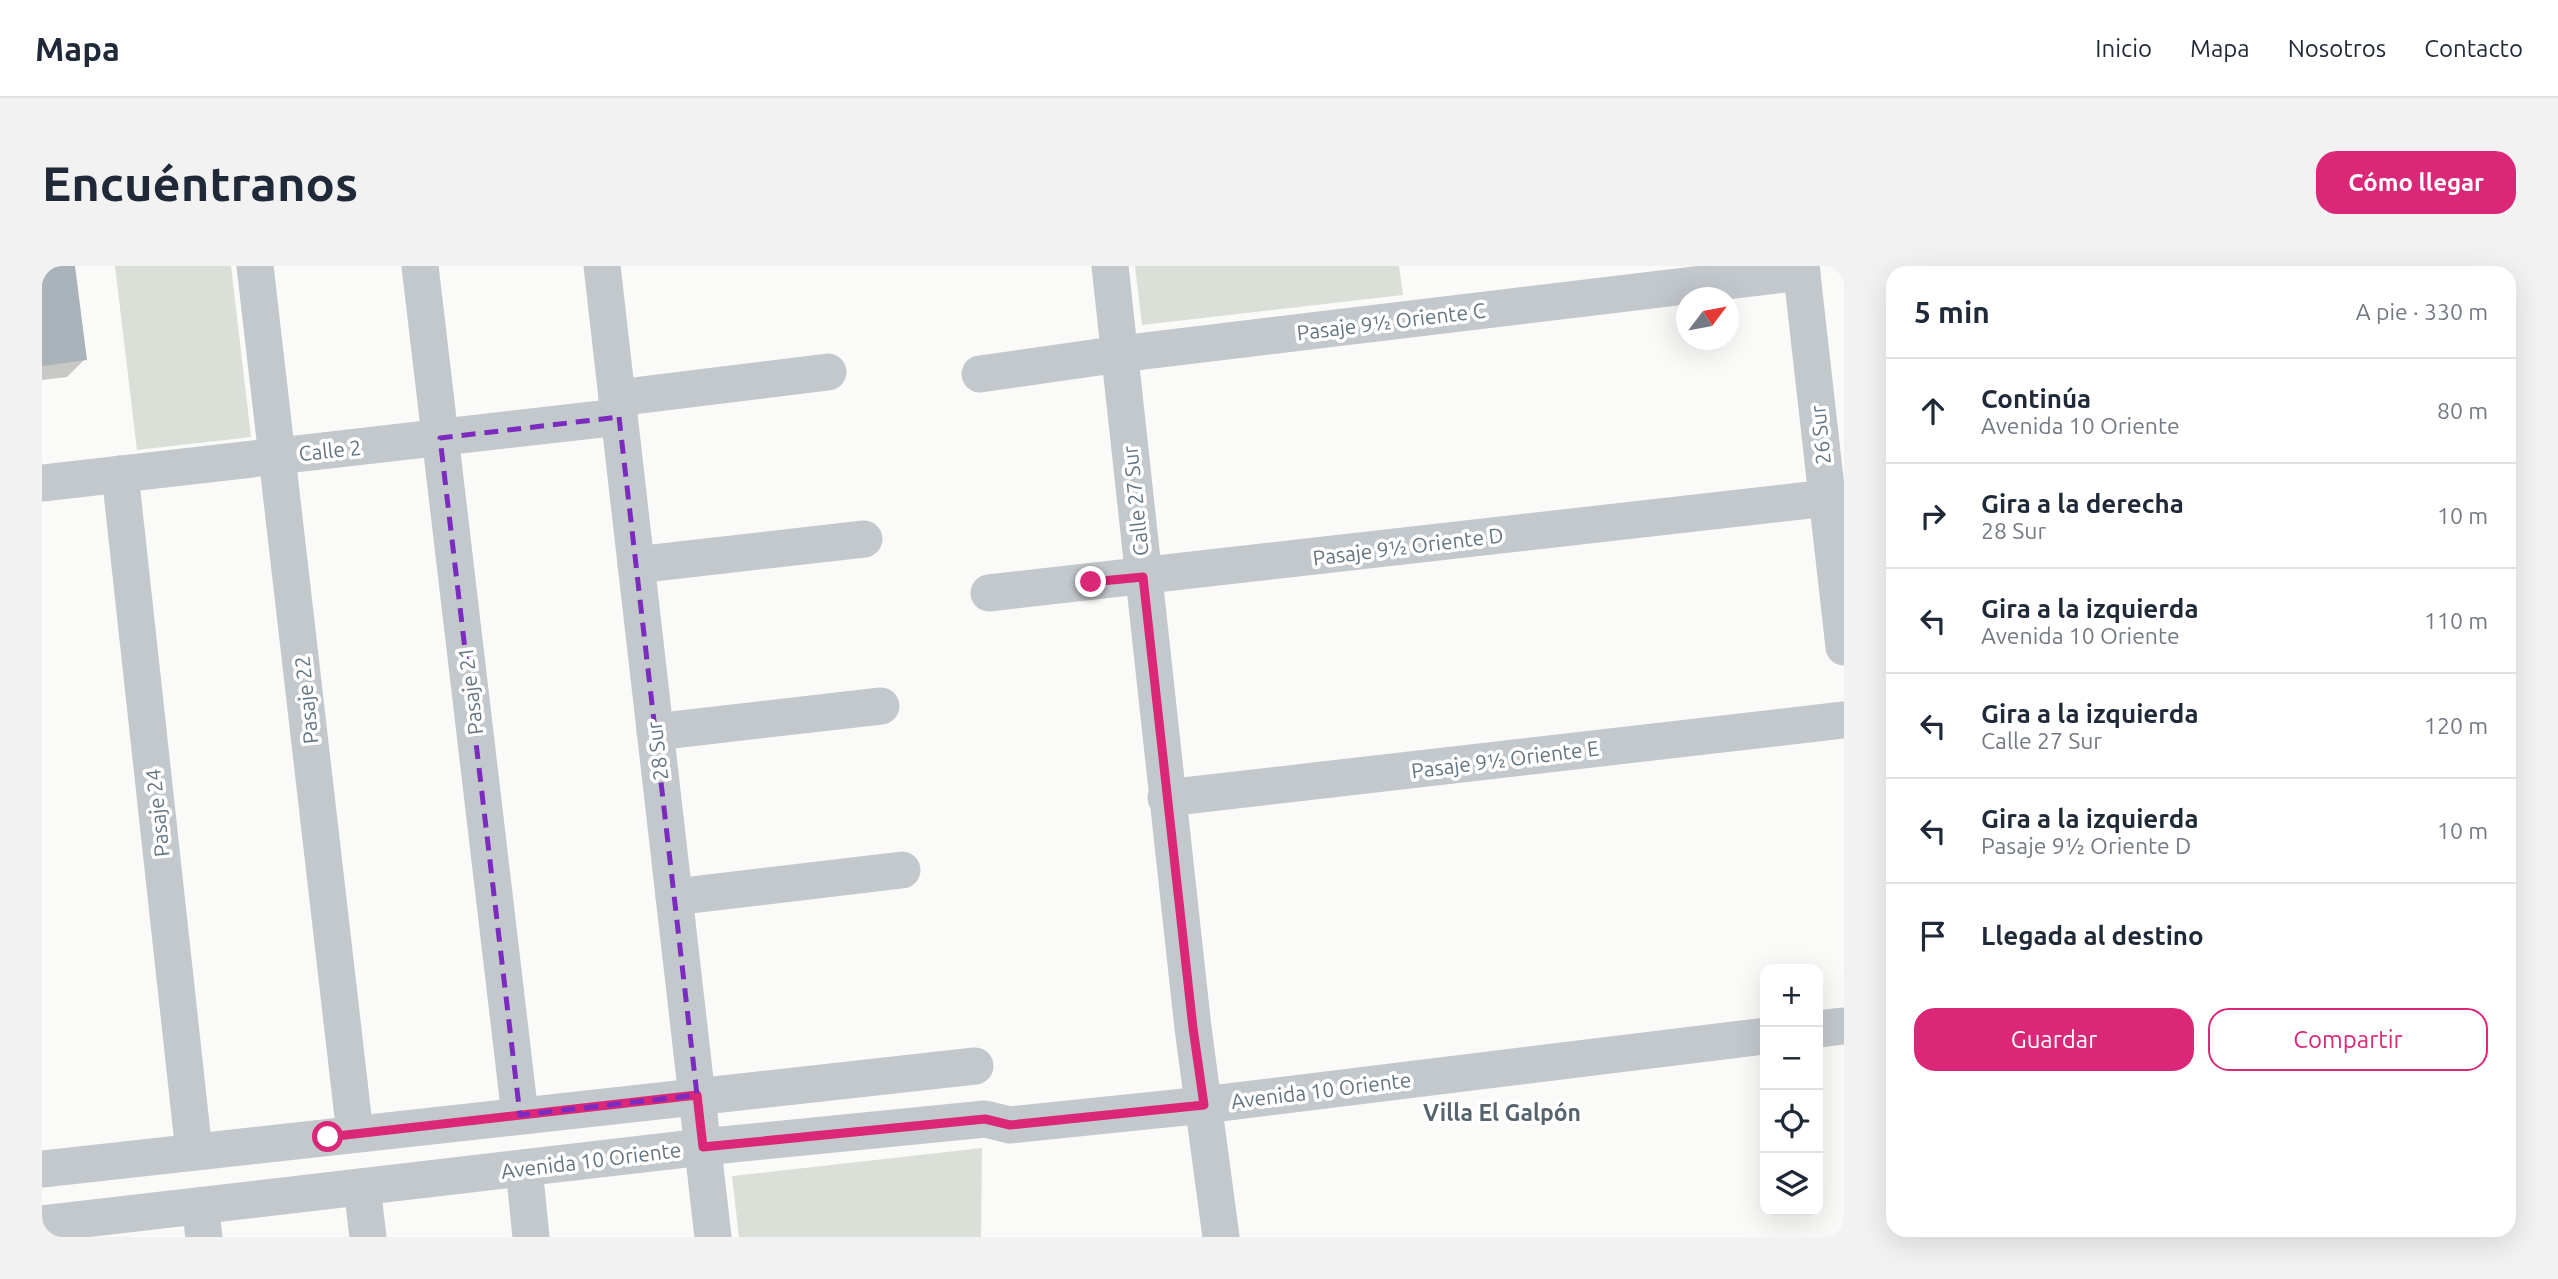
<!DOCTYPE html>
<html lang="es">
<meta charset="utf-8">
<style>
body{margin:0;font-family:Ubuntu,sans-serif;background:#f2f2f3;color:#1f2937}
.controls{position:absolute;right:21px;bottom:21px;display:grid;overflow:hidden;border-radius:14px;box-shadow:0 7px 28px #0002}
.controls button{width:63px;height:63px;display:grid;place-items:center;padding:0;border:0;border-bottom:2px solid #e0e1e3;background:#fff;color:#1f2937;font:35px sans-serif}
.compass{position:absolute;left:1634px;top:21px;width:63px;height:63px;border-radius:50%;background:#fff;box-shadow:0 7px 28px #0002;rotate:58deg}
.stop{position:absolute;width:21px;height:21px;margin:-16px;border:5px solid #db2777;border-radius:50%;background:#fff}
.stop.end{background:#db2777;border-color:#fff;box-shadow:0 2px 7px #0008}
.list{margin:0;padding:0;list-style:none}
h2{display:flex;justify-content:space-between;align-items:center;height:91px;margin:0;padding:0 28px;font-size:30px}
h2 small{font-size:23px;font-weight:400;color:#747a83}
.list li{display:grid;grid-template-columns:46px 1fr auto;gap:21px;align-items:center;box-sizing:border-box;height:105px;padding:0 28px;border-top:2px solid #e0e1e3}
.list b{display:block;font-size:26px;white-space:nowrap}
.list p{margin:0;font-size:23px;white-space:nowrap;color:#747a83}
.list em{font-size:23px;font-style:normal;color:#747a83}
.actions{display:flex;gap:14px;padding:21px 28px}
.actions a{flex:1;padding:16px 0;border:2px solid #db2777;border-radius:21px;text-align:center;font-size:24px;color:#db2777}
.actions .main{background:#db2777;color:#fff}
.icon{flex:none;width:38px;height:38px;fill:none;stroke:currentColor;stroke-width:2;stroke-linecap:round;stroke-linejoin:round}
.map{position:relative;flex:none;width:1802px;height:971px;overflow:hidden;border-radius:21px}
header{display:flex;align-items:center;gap:42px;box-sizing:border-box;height:98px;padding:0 35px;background:#fff;border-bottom:2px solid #e0e1e3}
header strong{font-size:33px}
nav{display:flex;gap:38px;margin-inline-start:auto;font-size:24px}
.intro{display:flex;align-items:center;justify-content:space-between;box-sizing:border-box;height:168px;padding:0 42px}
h1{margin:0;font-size:49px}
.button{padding:18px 32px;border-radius:21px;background:#db2777;color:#fff;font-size:24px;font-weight:700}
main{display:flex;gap:42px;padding:0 42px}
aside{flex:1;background:#fff;border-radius:21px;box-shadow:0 7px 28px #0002}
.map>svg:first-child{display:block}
</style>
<header>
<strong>Mapa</strong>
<nav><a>Inicio</a><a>Mapa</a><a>Nosotros</a><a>Contacto</a></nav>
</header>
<div class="intro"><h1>Encuéntranos</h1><a class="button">Cómo llegar</a></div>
<main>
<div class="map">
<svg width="1802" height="971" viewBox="0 0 1802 971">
<rect width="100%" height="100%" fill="#fafaf8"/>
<!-- green -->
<g fill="#dadfd7">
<path d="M73,0H189L209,171L95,184Z"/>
<path d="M1093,0H1357L1361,29L1100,59Z"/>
<path d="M940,882L939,971H697L690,910Z"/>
</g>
<!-- shadow -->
<path fill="#0003" d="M0,0H31L43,93L25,111L0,114Z"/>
<!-- building -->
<path fill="#aab3b9" d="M0,0H33L45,94L0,100Z"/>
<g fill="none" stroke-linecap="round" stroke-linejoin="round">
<!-- minor -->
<g stroke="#c3c8cc" stroke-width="37">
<path d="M213,0L313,868"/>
<path d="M378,0L478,849"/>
<path d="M560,0L671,971"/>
<path d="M1068,0L1151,762L1179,971"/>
<path d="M1759,0L1802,381"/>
<path d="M938,108L1078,88L1760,6"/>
<path d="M575,132L786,106"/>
<path d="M78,208L152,886"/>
<path d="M0,217L577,151"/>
<path d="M594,299L822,273"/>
<path d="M947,327L1785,232"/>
<path d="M613,466L839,440"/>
<path d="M1124,532L1802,454"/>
<path d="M632,631L860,604"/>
<path d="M1776,763L1802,760"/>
<path d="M482,902L489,971"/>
<path d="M0,903L933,800"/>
<path d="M320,921L326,971"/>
<path d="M158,940L162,971"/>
<path d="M0,958L661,881L943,853L968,859L1162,839L1723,770"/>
</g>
</g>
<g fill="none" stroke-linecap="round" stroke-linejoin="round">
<!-- route -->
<path stroke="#db2777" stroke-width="9" d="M286,871L655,829L661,881L943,853L968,859L1162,839L1151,762L1101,311L1049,316"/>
</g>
<!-- marked area -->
<path fill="none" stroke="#7b2cbf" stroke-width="5" stroke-dasharray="14 9" stroke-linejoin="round" d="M577,151L655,829L478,849L398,172Z"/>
<g text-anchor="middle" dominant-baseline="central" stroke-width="7" stroke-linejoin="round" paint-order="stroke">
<!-- street labels -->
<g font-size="21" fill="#657683" stroke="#fff">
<text transform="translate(1349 55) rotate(-7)">Pasaje 9½ Oriente C</text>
<text transform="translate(1778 169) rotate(-96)">26 Sur</text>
<text transform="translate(288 184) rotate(-6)">Calle 2</text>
<text transform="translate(1093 235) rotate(-96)">Calle 27 Sur</text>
<text transform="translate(1366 280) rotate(-7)">Pasaje 9½ Oriente D</text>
<text transform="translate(428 425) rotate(-97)">Pasaje 21</text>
<text transform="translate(264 434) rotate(-96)">Pasaje 22</text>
<text transform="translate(615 485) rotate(-97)">28 Sur</text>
<text transform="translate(1463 493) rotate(-7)">Pasaje 9½ Oriente E</text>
<text transform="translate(115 547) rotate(-96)">Pasaje 24</text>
<text transform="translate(1279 824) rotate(-7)">Avenida 10 Oriente</text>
<text transform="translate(549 894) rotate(-7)">Avenida 10 Oriente</text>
</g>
<!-- neighbourhood labels -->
<g font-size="23" font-weight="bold" fill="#57646e" stroke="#fff">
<text x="1460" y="846">Villa El Galpón</text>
</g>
</g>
</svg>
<div class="controls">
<button>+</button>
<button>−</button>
<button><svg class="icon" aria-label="locate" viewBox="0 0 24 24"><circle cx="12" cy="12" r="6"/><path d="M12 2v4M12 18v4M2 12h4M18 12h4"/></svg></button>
<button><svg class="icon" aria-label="layers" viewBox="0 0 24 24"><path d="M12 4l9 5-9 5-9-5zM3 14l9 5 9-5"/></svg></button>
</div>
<svg class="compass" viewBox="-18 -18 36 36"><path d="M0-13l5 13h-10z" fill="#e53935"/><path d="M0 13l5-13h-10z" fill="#747a83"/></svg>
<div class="stop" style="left:286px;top:871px"></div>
<div class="stop end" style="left:1049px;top:316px"></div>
</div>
<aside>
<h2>5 min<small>A pie · 330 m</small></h2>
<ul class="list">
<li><svg class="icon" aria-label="ahead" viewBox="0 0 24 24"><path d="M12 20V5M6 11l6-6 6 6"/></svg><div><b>Continúa</b><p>Avenida 10 Oriente</p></div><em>80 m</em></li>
<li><svg class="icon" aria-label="right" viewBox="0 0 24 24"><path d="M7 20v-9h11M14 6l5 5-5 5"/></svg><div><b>Gira a la derecha</b><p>28 Sur</p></div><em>10 m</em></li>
<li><svg class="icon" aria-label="left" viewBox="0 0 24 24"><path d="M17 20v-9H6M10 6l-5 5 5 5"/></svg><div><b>Gira a la izquierda</b><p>Avenida 10 Oriente</p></div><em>110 m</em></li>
<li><svg class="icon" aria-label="left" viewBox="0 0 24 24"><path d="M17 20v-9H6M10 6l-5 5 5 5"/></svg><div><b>Gira a la izquierda</b><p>Calle 27 Sur</p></div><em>120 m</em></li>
<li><svg class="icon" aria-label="left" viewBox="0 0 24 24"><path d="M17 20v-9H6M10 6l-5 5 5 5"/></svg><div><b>Gira a la izquierda</b><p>Pasaje 9½ Oriente D</p></div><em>10 m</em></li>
<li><svg class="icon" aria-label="arrive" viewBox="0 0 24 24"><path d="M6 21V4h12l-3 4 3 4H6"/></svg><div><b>Llegada al destino</b></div></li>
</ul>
<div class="actions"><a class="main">Guardar</a><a>Compartir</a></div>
</aside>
</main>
